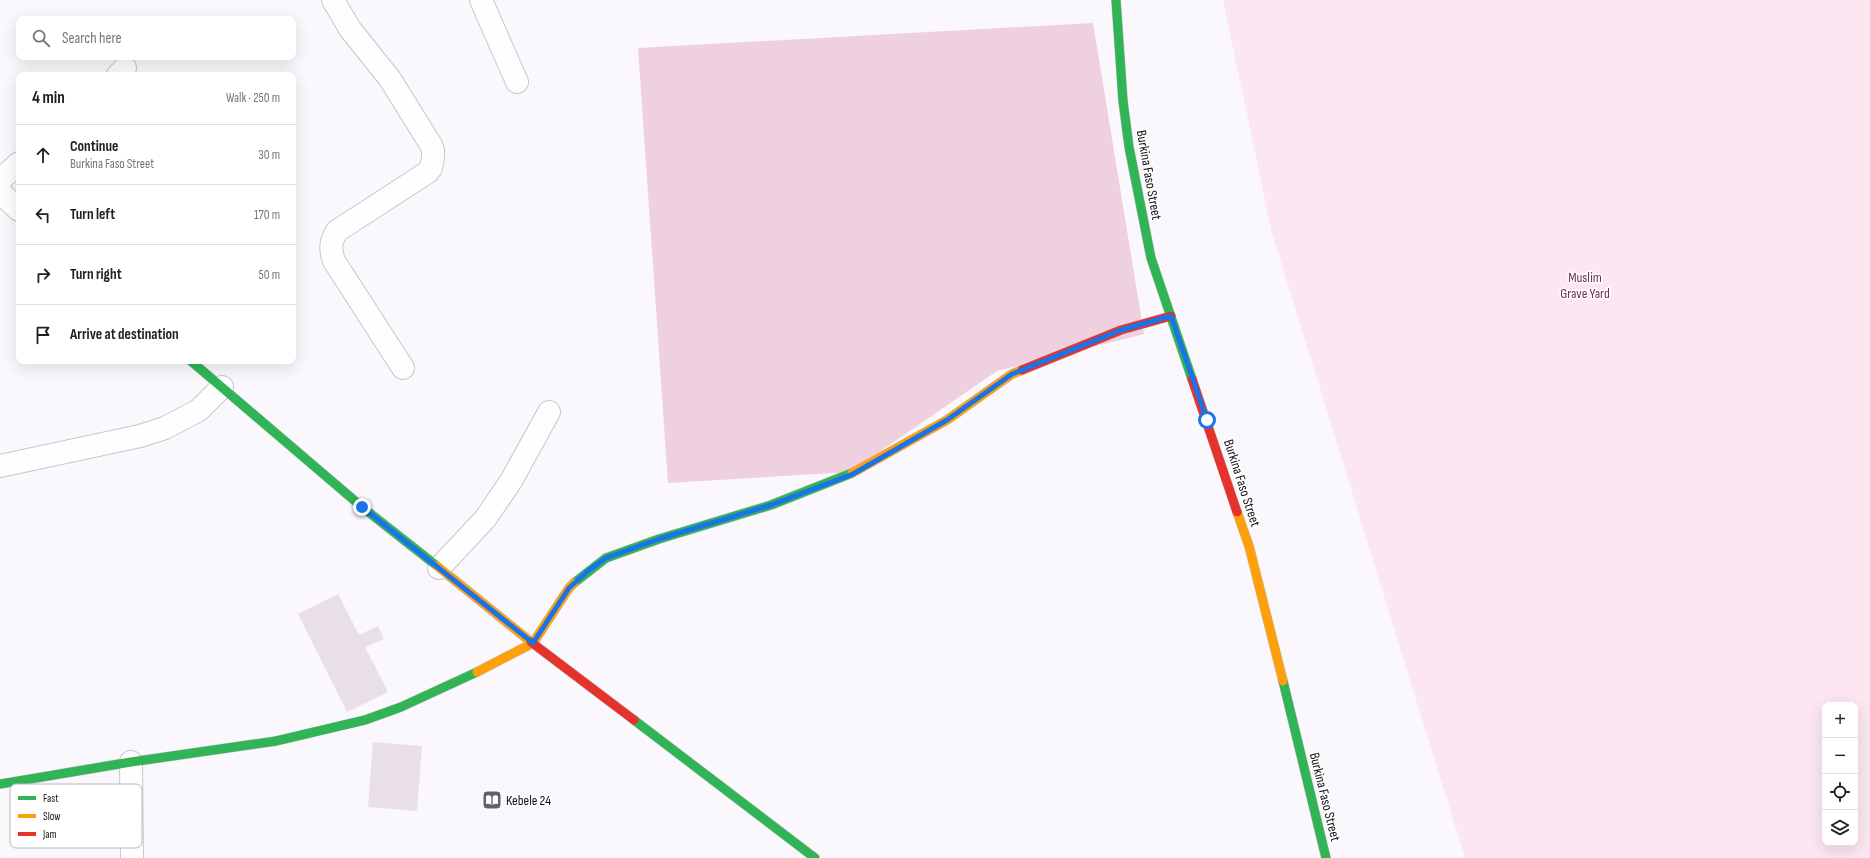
<!DOCTYPE html>
<meta charset="utf-8">
<style>
body{margin:0;font-family:"Sofia Sans Condensed",sans-serif;background:#f2f2f2;color:#222}
.controls{position:absolute;right:12px;bottom:12px;display:grid;overflow:hidden;border-radius:8px;box-shadow:0 4px 16px #0002}
.controls button{width:36px;height:36px;display:grid;place-items:center;padding:0;border:0;border-bottom:1px solid #e0e0e0;background:#fff;color:#222;font:20px sans-serif}
.stop{position:absolute;width:12px;height:12px;margin:-9px;border:3px solid #1a73e8;border-radius:50%;background:#fff}
.stop.end{background:#1a73e8;border-color:#fff;box-shadow:0 1px 4px #0008}
.list{margin:0;padding:0;list-style:none}
h2{display:flex;justify-content:space-between;align-items:center;height:52px;margin:0;padding:0 16px;font-size:17px}
h2 small{font-size:13px;font-weight:400;color:#767676}
.list li{display:grid;grid-template-columns:26px 1fr auto;gap:12px;align-items:center;box-sizing:border-box;height:60px;padding:0 16px;border-top:1px solid #e0e0e0}
.list b{display:block;font-size:15px;white-space:nowrap}
.list p{margin:0;font-size:13px;white-space:nowrap;color:#767676}
.list em{font-size:13px;font-style:normal;color:#767676}
.icon{flex:none;width:22px;height:22px;fill:none;stroke:currentColor;stroke-width:2;stroke-linecap:round;stroke-linejoin:round}
.map{position:relative;flex:none;width:1870px;height:858px;overflow:hidden}
.search{position:absolute;background:#fff;box-shadow:0 4px 16px #0002;left:16px;top:16px;width:280px;height:44px;display:flex;align-items:center;gap:10px;box-sizing:border-box;padding:0 14px;border-radius:8px;color:#767676;font-size:15px}
.panel{position:absolute;background:#fff;box-shadow:0 4px 16px #0002;left:16px;top:72px;width:280px;height:292px;border-radius:8px}
.map>svg:first-child{display:block}
</style>
<div class="map">
<svg width="1870" height="858" viewBox="0 0 1870 858">
<rect width="100%" height="100%" fill="#faf7fd"/>
<!-- green -->
<path fill="#fbe6f1" fill-rule="evenodd" d="M1223,0H1870V858H1465L1272,233ZM1825,705H1855V843H1825Z"/>
<!-- forest -->
<path fill="#eed0df" d="M1093,23L1144,334L997,371L850,472L668,483L638,48Z"/>
<!-- building -->
<g fill="#e8dfe9">
<path d="M338,594L359,635L378,626L384,639L365,647L388,692L347,712L298,614Z"/>
<path d="M373,742L422,746L417,811L368,807Z"/>
</g>
<g fill="none" stroke-linecap="round" stroke-linejoin="round">
<!-- street casing -->
<g stroke="#c8c6ca" stroke-width="24">
<g id="street">
<path d="M333,0L350,29L390,79L431,145L433,150V158L431,168L428,172L337,231C330,242 330,249 334,261L403,368"/>
<path d="M481,0L517,82"/>
<path d="M118,75L125,68"/>
<path d="M0,180L19,163"/>
<path d="M0,192L19,210"/>
<path d="M0,466L140,436L165,428L199,410L222,387"/>
<path d="M439,568L485,519L511,481L549,412"/>
<path d="M131,762L132,858"/>
</g>
</g>
<!-- fast casing -->
<g stroke="#c8c6ca" stroke-width="10">
<g id="fast">
<path d="M1116,0L1123,101L1129,147L1151,258L1192,379"/>
<path d="M191,361L362,507L437,566"/>
<path d="M574,583L606,558L659,539L771,505L852,473"/>
<path d="M1283,681L1326,858"/>
<path d="M634,720L815,858"/>
<path d="M0,784L131,762L276,741L365,720L401,707L477,672"/>
</g>
</g>
<!-- slow casing -->
<g stroke="#c8c6ca" stroke-width="10">
<g id="slow">
<path d="M852,473L947,420L1012,374L1022,370"/>
<path d="M1237,512L1249,546L1283,681"/>
<path d="M437,566L531,642"/>
<path d="M477,672L533,643L569,588L574,583"/>
</g>
</g>
<!-- jam casing -->
<g stroke="#c8c6ca" stroke-width="10">
<g id="jam">
<path d="M1022,370L1121,330L1171,316"/>
<path d="M1192,379L1237,512"/>
<path d="M531,642L634,720"/>
</g>
</g>
<!-- street -->
<use href="#street" stroke="#fefeff" stroke-width="22"/>
<!-- fast -->
<use href="#fast" stroke="#30b455" stroke-width="9"/>
<!-- slow -->
<use href="#slow" stroke="#ff9f0a" stroke-width="9"/>
<!-- jam -->
<use href="#jam" stroke="#e5322d" stroke-width="9"/>
</g>
<g fill="none" stroke-linecap="round" stroke-linejoin="round">
<!-- route -->
<path stroke="#1a73e8" stroke-width="5" d="M362,507L533,643L569,588L589,570L606,558L659,539L771,505L853,474L947,420L1012,374L1121,330L1171,316L1207,420"/>
</g>
<!-- icons -->
<defs>
<g id="library-square" transform="scale(1)"><rect x="-9" y="-9" width="18" height="18" rx="4" fill="#646266" stroke="#fff"/><path d="M-6-4Q-3-5.5-.7-3.5V5Q-3 3-6 4ZM6-4Q3-5.5 .7-3.5V5Q3 3 6 4Z" fill="#fff"/></g>
</defs>
<g fill-rule="evenodd">
<use href="#library-square" x="492" y="800"/>
</g>
<g text-anchor="middle" dominant-baseline="central" stroke-width="3" stroke-linejoin="round" paint-order="stroke">
<!-- street labels -->
<g font-size="14" fill="#131115" stroke="#fff">
<text transform="translate(1149 175) rotate(80)">Burkina Faso Street</text>
<text transform="translate(1242 483) rotate(72)">Burkina Faso Street</text>
<text transform="translate(1325 797) rotate(76)">Burkina Faso Street</text>
</g>
<!-- park labels -->
<g font-size="14" fill="#6e2e4e" stroke="#fff">
<text x="1585" y="277">Muslim<tspan x="1585" dy="16">Grave Yard</tspan></text>
</g>
<!-- poi labels -->
<g font-size="14" fill="#131115" stroke="#fff" text-anchor="start">
<text x="506" y="800">Kebele 24</text>
</g>
</g>
<!-- legend -->
<rect x="10" y="784" width="132" height="64" rx="6" fill="#fff" stroke="#b8b8b9" stroke-width="1"/>
<rect x="18" y="796" width="18" height="4" fill="#30b455"/>
<rect x="18" y="814" width="18" height="4" fill="#ff9f0a"/>
<rect x="18" y="832" width="18" height="4" fill="#e5322d"/>
<g font-size="11" fill="#131115">
<text x="43" y="802">Fast</text>
<text x="43" y="820">Slow</text>
<text x="43" y="838">Jam</text>
</g>
</svg>
<div class="controls">
<button>+</button>
<button>−</button>
<button><svg class="icon" aria-label="locate" viewBox="0 0 24 24"><circle cx="12" cy="12" r="6"/><path d="M12 2v4M12 18v4M2 12h4M18 12h4"/></svg></button>
<button><svg class="icon" aria-label="layers" viewBox="0 0 24 24"><path d="M12 4l9 5-9 5-9-5zM3 14l9 5 9-5"/></svg></button>
</div>
<div class="stop" style="left:1207px;top:420px"></div>
<div class="stop end" style="left:362px;top:507px"></div>
<div class="search"><svg class="icon" aria-label="search" viewBox="0 0 24 24"><circle cx="10" cy="10" r="6"/><path d="M15 15l6 6"/></svg>Search here</div>
<section class="panel">
<h2>4 min<small>Walk · 250 m</small></h2>
<ul class="list">
<li><svg class="icon" aria-label="ahead" viewBox="0 0 24 24"><path d="M12 20V5M6 11l6-6 6 6"/></svg><div><b>Continue</b><p>Burkina Faso Street</p></div><em>30 m</em></li>
<li><svg class="icon" aria-label="left" viewBox="0 0 24 24"><path d="M17 20v-9H6M10 6l-5 5 5 5"/></svg><div><b>Turn left</b></div><em>170 m</em></li>
<li><svg class="icon" aria-label="right" viewBox="0 0 24 24"><path d="M7 20v-9h11M14 6l5 5-5 5"/></svg><div><b>Turn right</b></div><em>50 m</em></li>
<li><svg class="icon" aria-label="arrive" viewBox="0 0 24 24"><path d="M6 21V4h12l-3 4 3 4H6"/></svg><div><b>Arrive at destination</b></div></li>
</ul>
</section>
</div>
